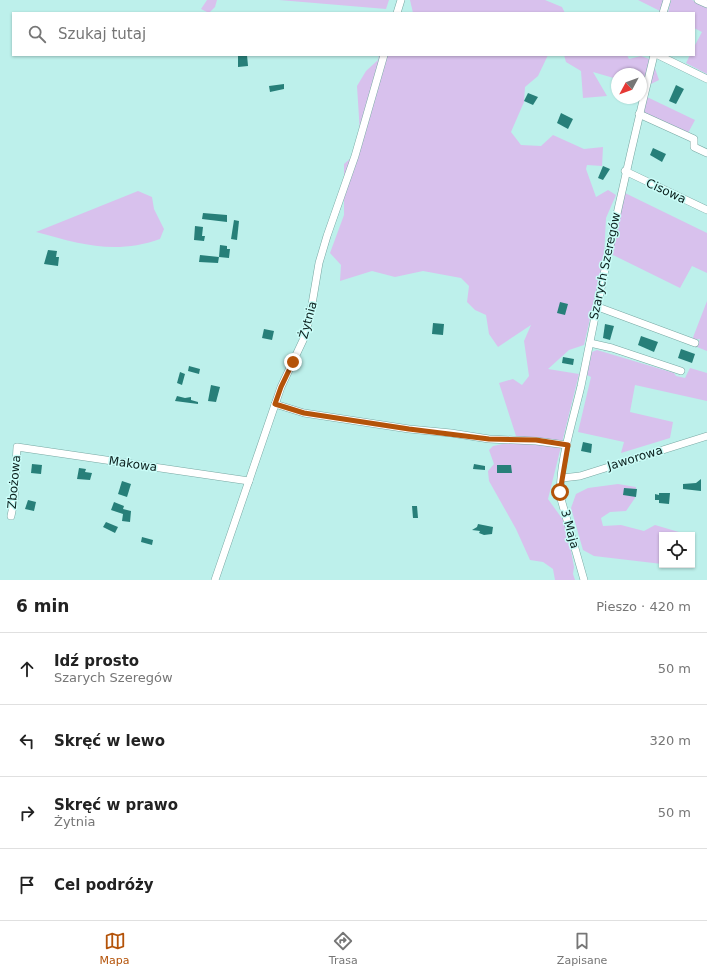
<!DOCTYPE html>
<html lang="pl">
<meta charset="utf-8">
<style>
body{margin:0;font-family:"DejaVu Sans",sans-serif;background:#f2f2f2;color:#222}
.controls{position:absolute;right:12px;bottom:12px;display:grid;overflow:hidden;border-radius:0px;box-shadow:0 1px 3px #0004}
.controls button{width:36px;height:36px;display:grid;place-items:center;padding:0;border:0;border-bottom:1px solid #e0e0e0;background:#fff;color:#222;font:20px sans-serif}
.compass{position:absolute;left:611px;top:68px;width:36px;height:36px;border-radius:50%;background:#fff;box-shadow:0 1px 3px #0004;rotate:229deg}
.stop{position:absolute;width:12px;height:12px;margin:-9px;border:3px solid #b45309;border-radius:50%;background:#fff}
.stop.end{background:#b45309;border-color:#fff;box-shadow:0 1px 4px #0008}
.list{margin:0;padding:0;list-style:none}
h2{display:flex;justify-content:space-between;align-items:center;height:52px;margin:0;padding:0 16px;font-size:17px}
h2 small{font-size:13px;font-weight:400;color:#767676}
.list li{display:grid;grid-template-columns:26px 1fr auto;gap:12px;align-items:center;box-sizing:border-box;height:72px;padding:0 16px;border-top:1px solid #e0e0e0}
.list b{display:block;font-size:15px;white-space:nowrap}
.list p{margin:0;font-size:13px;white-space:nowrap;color:#767676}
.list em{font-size:13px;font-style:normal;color:#767676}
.icon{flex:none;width:22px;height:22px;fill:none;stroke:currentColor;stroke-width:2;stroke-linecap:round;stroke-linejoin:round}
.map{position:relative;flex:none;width:707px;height:580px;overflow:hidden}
.search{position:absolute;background:#fff;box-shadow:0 1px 3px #0004;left:12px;right:12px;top:12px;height:44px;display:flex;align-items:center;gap:10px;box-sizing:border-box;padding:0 14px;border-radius:0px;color:#767676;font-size:15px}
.sheet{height:340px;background:#fff}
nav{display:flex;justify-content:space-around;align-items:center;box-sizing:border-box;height:56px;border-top:1px solid #e0e0e0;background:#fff;font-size:11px;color:#767676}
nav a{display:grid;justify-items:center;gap:2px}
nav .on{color:#b45309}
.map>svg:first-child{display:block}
</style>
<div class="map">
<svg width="707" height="580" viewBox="0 0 707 580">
<rect width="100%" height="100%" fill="#bdf0eb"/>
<!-- green -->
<g fill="#d8c1ed">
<path d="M207,0H217L215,7L209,13L201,9Z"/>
<path d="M279,0H389L386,9Z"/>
<path d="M410,0H545L562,7L565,13H413Z"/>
<path d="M638,0H664L660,11Z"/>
<path d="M671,0H692L707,7V74L686,63L690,55H694V47L702,32L694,28V13H668Z"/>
<path d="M379,55H548L538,76L525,87L524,102L511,132L521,145L541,146L553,135L584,149L603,147L602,166L587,165L586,169L596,197L608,190L616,195L606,218L604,257L584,345L569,350L548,369L579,374L548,499L566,524L574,567L573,574L575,580H555L553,569L543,562L530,560L516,529L489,481L488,471L494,464L489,450L493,446L513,442L516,436L499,383L513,379L522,385L529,376L524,341L531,325L498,347L489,334L486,315L475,310L467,302L469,286L461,278L423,271L395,277L372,271L340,281L341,265L330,253L344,215V164L361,149L357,86L366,71L378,60Z"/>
<path d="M564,55H627L629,59L641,56L652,60L659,80L641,89V74H617V79L593,72L607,96L583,98L581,71L566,62Z"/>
<path d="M647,97L695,120L688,133L643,113Z"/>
<path d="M138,191L152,197L154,209L164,229L160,239C115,255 80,244 36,232Z"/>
<path d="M625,193L707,233V273L692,266L680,288L611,254Z"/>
<path d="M707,301V351L697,347L700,339L692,340Z"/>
<path d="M597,350L674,373L676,376L685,378L690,368L707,373V401L635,385L630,412L673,422L670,438L621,453L624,442L578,432L591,377L587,375L592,352Z"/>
<path d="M618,484L636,487L635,498L626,511L610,512L601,518L603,526L621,525L644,531L655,525L689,535H662V564L594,556L583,550L571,508L576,494L588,488Z"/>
</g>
<!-- building -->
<g fill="#277f79">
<path d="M238,55H247L248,66L238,67Z"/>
<path d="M284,84V89L270,92L269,86Z"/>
<path d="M676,85L684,89L676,104L669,101Z"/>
<path d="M528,93L538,97L533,105L524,101Z"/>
<path d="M561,113L573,119L568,129L557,123Z"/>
<path d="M653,148L666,154L662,162L650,155Z"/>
<path d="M603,166L610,169L603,180L598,178Z"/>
<path d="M203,213L227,215V222L202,219Z"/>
<path d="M234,220L239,221L237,240L231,239Z"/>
<path d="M195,226L203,227L202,236H205L204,241L194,240Z"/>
<path d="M220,245L227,246V249H230L229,258L219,257Z"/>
<path d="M48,250L57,251L56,257H59L58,266L44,264Z"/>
<path d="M200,255L219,257L218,263L199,262Z"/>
<path d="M560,302L568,304L565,315L557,313Z"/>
<path d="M433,323L444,324L443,335L432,334Z"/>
<path d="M605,324L614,326L610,340L603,338Z"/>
<path d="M264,329L274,331L272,340L262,338Z"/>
<path d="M641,336L658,342L654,352L638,345Z"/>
<path d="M681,349L695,354L692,363L678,358Z"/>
<path d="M563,357L574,359L573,365L562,363Z"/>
<path d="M189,366L200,369L199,374L188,371Z"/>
<path d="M180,372L185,374L182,385L177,383Z"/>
<path d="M211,385L220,387L216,402L208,401Z"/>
<path d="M177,396L185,398L191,397V400L198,402V404L175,401Z"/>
<path d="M583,442L592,444L591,453L581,451Z"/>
<path d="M32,464L42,465L41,474L31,473Z"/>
<path d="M474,464L485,466V470L473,469Z"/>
<path d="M497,465H511L512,473H497Z"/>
<path d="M79,468L86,469L85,472L92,473L90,480L77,479Z"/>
<path d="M701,479V491L683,489V484L696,483Z"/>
<path d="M122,481L131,484L127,497L118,494Z"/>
<path d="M624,488L637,489L636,497L623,495Z"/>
<path d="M659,493H670L669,504L659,503V500H655V494L659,495Z"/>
<path d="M28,500L36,502L34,511L25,509Z"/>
<path d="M114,502L124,506L123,509L131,511L130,522L122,521L123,514L111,510Z"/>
<path d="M412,506H417L418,518H413Z"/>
<path d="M106,522L118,527L115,533L103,527Z"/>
<path d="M478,524L493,527L492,534L484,535L479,533L480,531L472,530L477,527Z"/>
<path d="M142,537L153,540L152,545L141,542Z"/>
</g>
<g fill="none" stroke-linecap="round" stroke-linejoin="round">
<!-- minor casing -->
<g stroke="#78a8a3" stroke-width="8">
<g id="minor">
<path d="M698,0L707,4"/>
<path d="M397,13L401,0"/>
<path d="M663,13L667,0"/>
<path d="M658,55L707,79"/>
<path d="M639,114L694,139V147L707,153"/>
<path d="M625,171L707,210"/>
<path d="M598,307L695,343"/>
<path d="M590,343L612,348L681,371"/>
<path d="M275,404L304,413L409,429L451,433L489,439L536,441L567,445"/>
<path d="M562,478L580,476L707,436"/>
<path d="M11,516L14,501L17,447L249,481"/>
<path d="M215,580L281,387L305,336L310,316L319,263L327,236L355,156L384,55"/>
<path d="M584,580L561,499C557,469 574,417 581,386C603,275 627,165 654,55"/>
</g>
</g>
<!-- minor -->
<use href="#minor" stroke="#fff" stroke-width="7"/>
</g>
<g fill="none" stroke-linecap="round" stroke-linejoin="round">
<!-- route -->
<path stroke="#b45309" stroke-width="5" d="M293,362L281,387L275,404L304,413L409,429L489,439L536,440L568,445L560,492"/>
</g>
<g text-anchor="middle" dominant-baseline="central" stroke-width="3" stroke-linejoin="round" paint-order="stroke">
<!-- street labels -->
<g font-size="12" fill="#0c201e" stroke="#cafdf8">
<text transform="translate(666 191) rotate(25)">Cisowa</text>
<text transform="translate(605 266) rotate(-78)">Szarych Szeregów</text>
<text transform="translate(308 320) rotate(-75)">Żytnia</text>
<text transform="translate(635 458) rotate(-17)">Jaworowa</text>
<text transform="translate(133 464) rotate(8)">Makowa</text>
<text transform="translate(14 482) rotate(-85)">Zbożowa</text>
<text transform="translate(570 529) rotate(75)">3 Maja</text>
</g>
</g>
</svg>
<div class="controls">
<button><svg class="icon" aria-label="locate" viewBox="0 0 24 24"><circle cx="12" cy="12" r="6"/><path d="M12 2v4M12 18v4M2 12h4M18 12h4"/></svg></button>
</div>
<svg class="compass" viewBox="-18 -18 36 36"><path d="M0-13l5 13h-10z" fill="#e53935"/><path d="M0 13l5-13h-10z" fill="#767676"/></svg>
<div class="stop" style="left:560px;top:492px"></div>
<div class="stop end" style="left:293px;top:362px"></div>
<div class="search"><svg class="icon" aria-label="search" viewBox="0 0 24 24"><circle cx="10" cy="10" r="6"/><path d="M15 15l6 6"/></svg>Szukaj tutaj</div>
</div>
<section class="sheet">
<h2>6 min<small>Pieszo · 420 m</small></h2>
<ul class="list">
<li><svg class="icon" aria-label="ahead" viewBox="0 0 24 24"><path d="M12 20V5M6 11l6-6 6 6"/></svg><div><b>Idź prosto</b><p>Szarych Szeregów</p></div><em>50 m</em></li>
<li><svg class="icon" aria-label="left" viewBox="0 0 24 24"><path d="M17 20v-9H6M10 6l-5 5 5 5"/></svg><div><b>Skręć w lewo</b></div><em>320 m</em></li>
<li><svg class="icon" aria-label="right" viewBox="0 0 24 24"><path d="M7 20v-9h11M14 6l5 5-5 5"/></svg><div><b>Skręć w prawo</b><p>Żytnia</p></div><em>50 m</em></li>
<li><svg class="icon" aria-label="arrive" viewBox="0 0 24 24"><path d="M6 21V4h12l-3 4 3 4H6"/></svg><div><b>Cel podróży</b></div></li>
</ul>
</section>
<nav>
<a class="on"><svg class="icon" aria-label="map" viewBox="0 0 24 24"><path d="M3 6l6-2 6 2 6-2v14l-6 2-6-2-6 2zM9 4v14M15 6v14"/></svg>Mapa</a>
<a><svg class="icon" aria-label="directions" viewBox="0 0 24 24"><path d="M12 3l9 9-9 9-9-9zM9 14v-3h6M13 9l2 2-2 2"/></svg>Trasa</a>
<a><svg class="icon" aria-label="saved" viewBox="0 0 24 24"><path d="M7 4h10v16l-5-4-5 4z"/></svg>Zapisane</a>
</nav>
